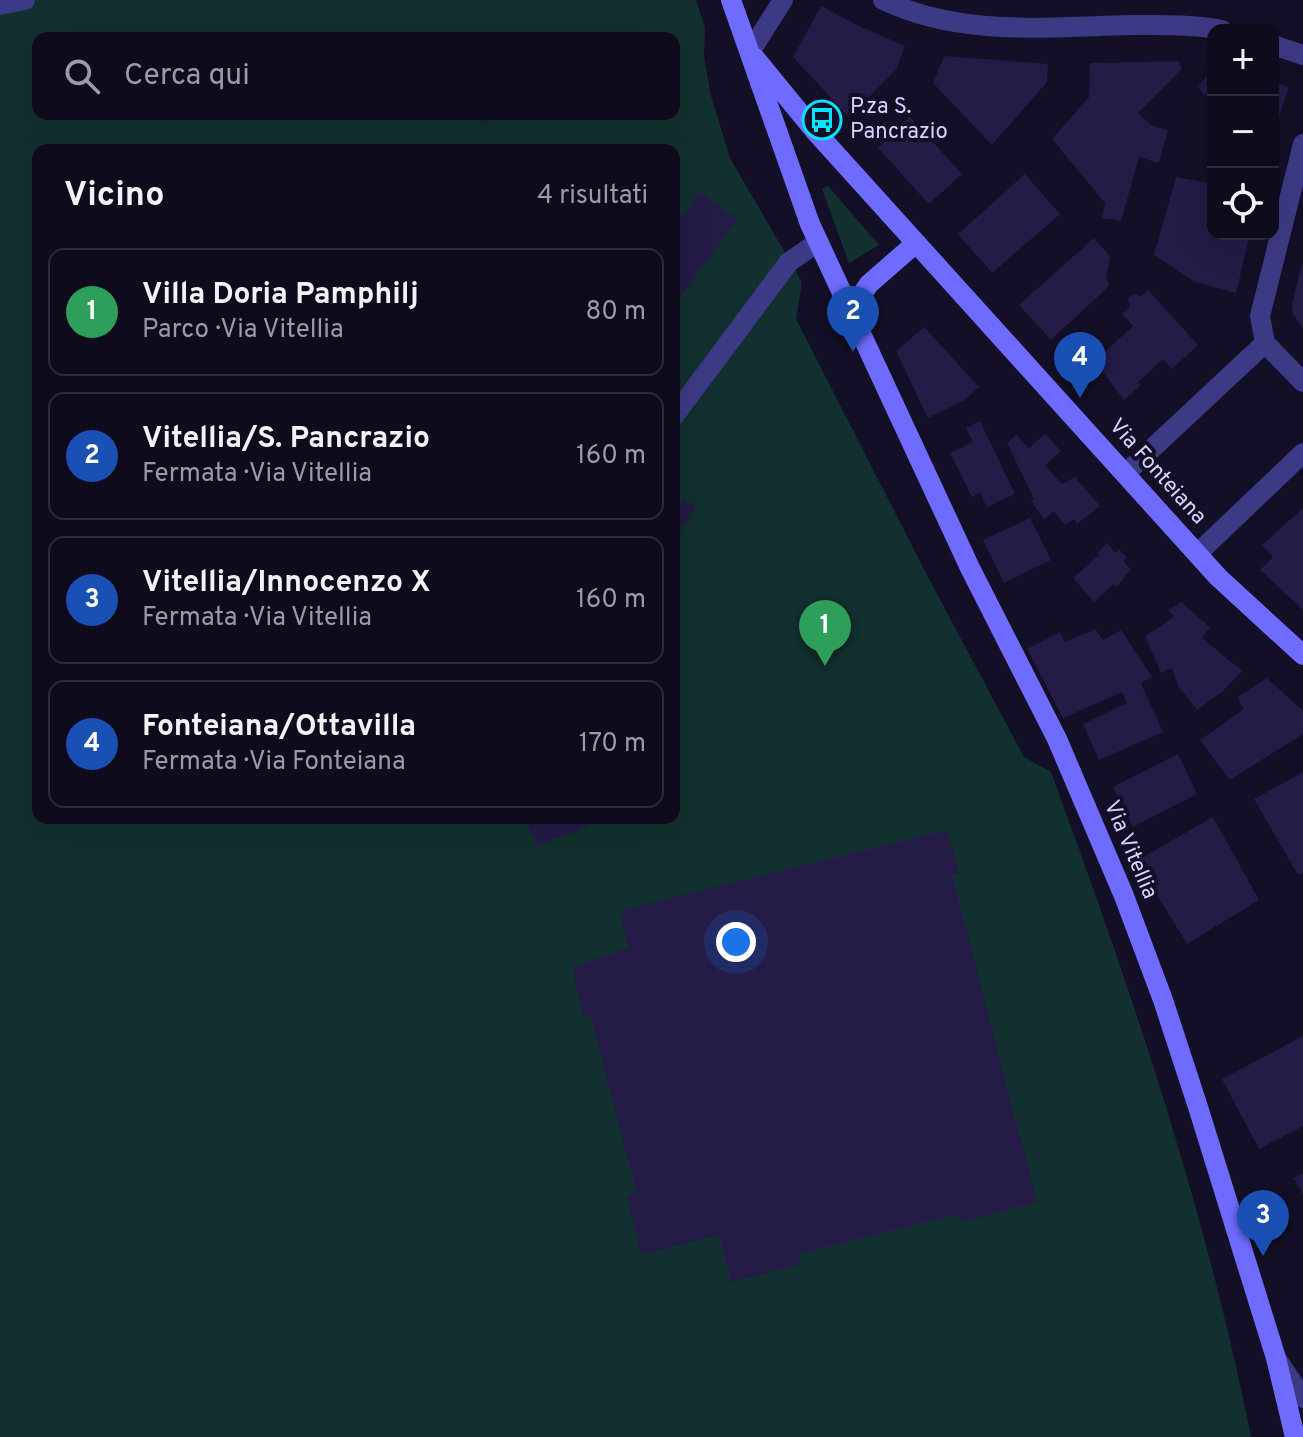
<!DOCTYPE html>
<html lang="it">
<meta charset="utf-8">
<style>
body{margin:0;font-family:Overpass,sans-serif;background:#171425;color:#f1f3f6}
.controls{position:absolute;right:24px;top:24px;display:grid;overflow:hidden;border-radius:16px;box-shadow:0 8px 32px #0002}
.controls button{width:72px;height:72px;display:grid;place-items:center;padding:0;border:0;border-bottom:2px solid #2e2b3b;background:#0e0b1c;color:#f1f3f6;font:40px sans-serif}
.you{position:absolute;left:736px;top:942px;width:28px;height:28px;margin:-20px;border:6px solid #fff;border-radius:50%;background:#1a73e8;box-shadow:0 0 0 12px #1a73e833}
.badge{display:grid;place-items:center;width:52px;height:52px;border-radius:50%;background:#00e5ff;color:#fff;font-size:26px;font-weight:700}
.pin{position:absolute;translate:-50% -66px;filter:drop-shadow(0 2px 4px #0008)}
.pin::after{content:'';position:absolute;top:42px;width:28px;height:24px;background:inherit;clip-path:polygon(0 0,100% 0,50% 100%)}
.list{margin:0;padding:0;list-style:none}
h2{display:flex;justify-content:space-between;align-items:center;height:104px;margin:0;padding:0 32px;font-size:34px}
h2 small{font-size:26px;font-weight:400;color:#9b9ba3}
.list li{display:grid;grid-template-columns:52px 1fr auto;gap:24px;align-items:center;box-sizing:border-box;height:128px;margin:0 16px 16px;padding:0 16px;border:2px solid #2e2b3b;border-radius:16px}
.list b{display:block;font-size:30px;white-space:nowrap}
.list p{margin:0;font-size:26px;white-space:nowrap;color:#9b9ba3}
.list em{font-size:26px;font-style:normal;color:#9b9ba3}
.icon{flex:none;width:44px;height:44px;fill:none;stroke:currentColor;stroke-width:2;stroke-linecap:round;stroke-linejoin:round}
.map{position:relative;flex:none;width:1303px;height:1437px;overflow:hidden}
.search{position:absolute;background:#0e0b1c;box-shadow:0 8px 32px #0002;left:32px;top:32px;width:648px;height:88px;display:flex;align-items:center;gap:20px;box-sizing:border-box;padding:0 28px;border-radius:16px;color:#9b9ba3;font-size:30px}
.panel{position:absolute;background:#0e0b1c;box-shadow:0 8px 32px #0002;left:32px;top:144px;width:648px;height:680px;border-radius:16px}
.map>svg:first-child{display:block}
</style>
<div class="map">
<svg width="1303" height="1437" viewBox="0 0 1303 1437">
<rect width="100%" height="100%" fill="#130f26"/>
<!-- green -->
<g fill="#12302f" fill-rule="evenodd">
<path d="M0,0H696L705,28L704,56L711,96L730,158L802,282L796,319L927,575L1024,757L1051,772C1131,989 1206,1210 1251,1437H0ZM38,38H674V114H38ZM38,150H674V818H38Z"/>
<path d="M828,186L879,245L849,263L822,189Z"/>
</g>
<!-- building -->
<g fill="#241b47">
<path d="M821,6L861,27L905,46L896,70L849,117L793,57Z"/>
<path d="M944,56L1048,64L1047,82L992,145L933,83Z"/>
<path d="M1179,61L1182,69L1138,113L1152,126L1168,130L1159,163L1139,157L1121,221L1102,218L1105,203L1052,139L1089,97L1090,63Z"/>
<path d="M1213,70V97L1203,94L1198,86Z"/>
<path d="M1273,82L1289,87L1280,114L1273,112Z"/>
<path d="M475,114H498L480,124Z"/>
<path d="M910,117L962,174L929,204L878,148Z"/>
<path d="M1025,174L1060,214L992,273L958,234Z"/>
<path d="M1176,177L1213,184V234H1250L1236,293L1195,282L1154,255Z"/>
<path d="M700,192L737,219L674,305V228Z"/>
<path d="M1094,238L1110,256L1106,279L1110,285L1051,340L1019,305Z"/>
<path d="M1302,264H1303V329L1293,314L1292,304Z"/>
<path d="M1148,290L1198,345L1172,369L1163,359L1138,382L1141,385L1124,400L1095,361L1133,326L1122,314L1130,307L1128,298L1135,294L1141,297Z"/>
<path d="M924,327L979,387L965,400L928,418L896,351Z"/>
<path d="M980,421L1015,494L987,507L980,493L972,497L950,453L973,442L966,428Z"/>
<path d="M1045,434L1061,451L1045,466L1062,484L1075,477L1100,506L1077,524L1074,519L1065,525L1054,511L1044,520L1031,500L1034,499L1007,443L1016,435L1029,448Z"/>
<path d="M684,499L696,506L679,533L674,530V516Z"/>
<path d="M1303,508V610L1260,570L1273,557L1262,545Z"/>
<path d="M1030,518L1051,560L1004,583L983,540Z"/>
<path d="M1107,543L1115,553L1119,549L1127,558L1123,561L1131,570L1116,587L1114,584L1094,602L1073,578L1099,555L1097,553Z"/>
<path d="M1181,602L1210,627L1202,638L1242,671L1223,691L1197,710L1178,686L1172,668L1161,673L1145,636L1174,617L1168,610Z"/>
<path d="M1095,629L1103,640L1121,630L1152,677L1141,683L1163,732L1099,760L1083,724L1127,703L1122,692L1063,718L1027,649L1060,632L1065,642Z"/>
<path d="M1267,678L1303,711V734L1230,780L1200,740L1244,709L1237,697Z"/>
<path d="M1178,754L1197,794L1133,827L1113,787Z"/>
<path d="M1303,772V873L1298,875L1254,799Z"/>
<path d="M1213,817L1259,900L1187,944L1136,861Z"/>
<path d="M525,818H583L587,826L537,846Z"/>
<path d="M947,830L959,873L952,875L1037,1202L961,1222L958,1214L798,1254L800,1264L731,1282L719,1235L641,1255L627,1195L637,1193L590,1015L584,1016L572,967L629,948L620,911Z"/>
<path d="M1303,1036V1126L1259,1149L1222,1079Z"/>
<path d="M1303,1173V1195L1294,1178Z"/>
</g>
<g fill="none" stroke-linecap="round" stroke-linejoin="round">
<!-- street -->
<g stroke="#3d3a85" stroke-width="20">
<path d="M883,0C961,37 1047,27 1130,25C1161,25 1191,24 1222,30"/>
<path d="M0,5L25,0"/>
<path d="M1273,45L1303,55"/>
<path d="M750,52L783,0"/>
<path d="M1303,144L1260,316L1265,343L1303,382"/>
<path d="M674,416L789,262L818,242"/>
<path d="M1126,473L1265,343"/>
<path d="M1198,553L1303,453"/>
<path d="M1278,1361L1303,1398"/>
</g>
<!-- secondary -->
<g stroke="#6f6bff" stroke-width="20">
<path d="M731,0L810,224L970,568L1057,739L1124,896L1163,1000L1198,1107L1276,1358L1295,1437"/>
<path d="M755,58L814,130L1218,577L1303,655"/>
<path d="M851,310L869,284L916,243"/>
</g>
</g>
<!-- icons -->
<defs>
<g id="bus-ring" transform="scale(2)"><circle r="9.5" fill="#130f26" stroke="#00e5ff" stroke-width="1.5"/><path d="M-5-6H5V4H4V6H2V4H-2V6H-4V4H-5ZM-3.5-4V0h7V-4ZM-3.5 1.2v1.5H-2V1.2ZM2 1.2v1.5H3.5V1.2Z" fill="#00e5ff"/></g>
</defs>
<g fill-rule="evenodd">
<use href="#bus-ring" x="822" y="120"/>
</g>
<g text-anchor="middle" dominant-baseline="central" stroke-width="8" stroke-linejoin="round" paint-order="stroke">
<!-- poi labels -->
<g font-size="22" fill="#d9d4ff" stroke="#130f26" text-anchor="start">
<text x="850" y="107">P.za S.<tspan x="850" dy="25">Pancrazio</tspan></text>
</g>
<!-- street labels -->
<g font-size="22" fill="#d9d4ff" stroke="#130f26">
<text transform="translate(1157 472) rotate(48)">Via Fonteiana</text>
<text transform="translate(1130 850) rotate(67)">Via Vitellia</text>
</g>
</g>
</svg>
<div class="controls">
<button>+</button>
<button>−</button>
<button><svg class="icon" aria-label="locate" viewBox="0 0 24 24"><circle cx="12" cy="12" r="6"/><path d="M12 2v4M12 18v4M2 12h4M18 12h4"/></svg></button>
</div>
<div class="you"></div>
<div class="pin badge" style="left:825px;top:666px;background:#2e9e5b">1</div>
<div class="pin badge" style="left:853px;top:352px;background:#1a4fb4">2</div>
<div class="pin badge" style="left:1263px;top:1256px;background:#1a4fb4">3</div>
<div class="pin badge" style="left:1080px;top:398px;background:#1a4fb4">4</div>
<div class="search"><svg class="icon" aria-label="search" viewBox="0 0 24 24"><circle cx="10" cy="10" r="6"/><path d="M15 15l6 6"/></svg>Cerca qui</div>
<section class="panel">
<h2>Vicino<small>4 risultati</small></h2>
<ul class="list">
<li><span class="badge" style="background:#2e9e5b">1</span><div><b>Villa Doria Pamphilj</b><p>Parco · Via Vitellia</p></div><em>80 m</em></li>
<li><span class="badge" style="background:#1a4fb4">2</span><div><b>Vitellia/S. Pancrazio</b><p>Fermata · Via Vitellia</p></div><em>160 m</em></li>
<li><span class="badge" style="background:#1a4fb4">3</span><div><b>Vitellia/Innocenzo X</b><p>Fermata · Via Vitellia</p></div><em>160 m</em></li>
<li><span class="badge" style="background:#1a4fb4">4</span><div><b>Fonteiana/Ottavilla</b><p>Fermata · Via Fonteiana</p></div><em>170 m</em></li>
</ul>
</section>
</div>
